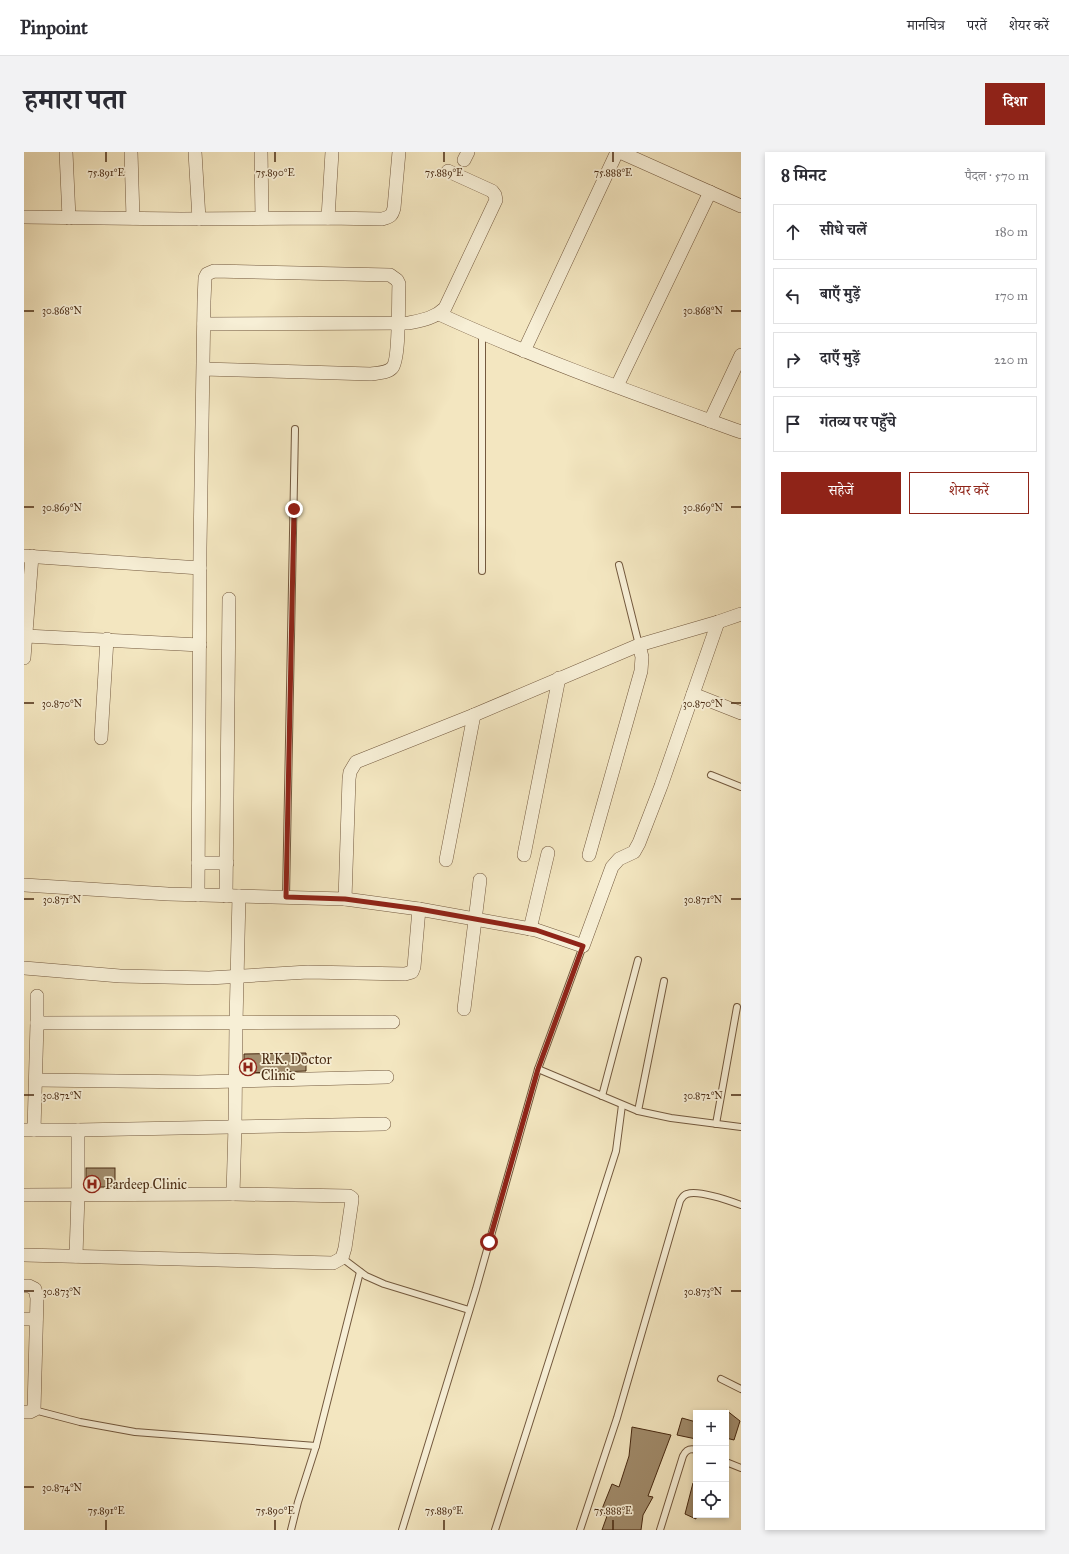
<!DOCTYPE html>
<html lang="hi">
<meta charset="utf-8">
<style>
body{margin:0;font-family:"IM FELL Great Primer","Noto Serif Devanagari",serif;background:#f2f2f3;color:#2b2b33}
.controls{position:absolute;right:12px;bottom:12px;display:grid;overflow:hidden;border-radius:0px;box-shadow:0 2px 6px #0003}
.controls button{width:36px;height:36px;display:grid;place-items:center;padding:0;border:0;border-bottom:1px solid #e1e1e2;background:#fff;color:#2b2b33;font:20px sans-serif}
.stop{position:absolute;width:12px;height:12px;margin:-9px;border:3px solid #8f2418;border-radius:50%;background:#fff}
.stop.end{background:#8f2418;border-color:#fff;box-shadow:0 1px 4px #0008}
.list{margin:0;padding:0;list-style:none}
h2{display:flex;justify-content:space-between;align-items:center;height:52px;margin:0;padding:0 16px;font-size:17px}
h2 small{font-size:13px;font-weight:400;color:#7c7c81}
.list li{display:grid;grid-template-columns:26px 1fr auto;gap:12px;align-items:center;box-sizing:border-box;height:56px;margin:0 8px 8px;padding:0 8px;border:1px solid #e1e1e2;border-radius:0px}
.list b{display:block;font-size:15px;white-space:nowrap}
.list em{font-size:13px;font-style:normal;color:#7c7c81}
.actions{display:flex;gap:8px;padding:12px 16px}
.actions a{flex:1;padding:9px 0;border:1px solid #8f2418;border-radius:0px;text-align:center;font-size:14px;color:#8f2418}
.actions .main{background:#8f2418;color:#fff}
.icon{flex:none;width:22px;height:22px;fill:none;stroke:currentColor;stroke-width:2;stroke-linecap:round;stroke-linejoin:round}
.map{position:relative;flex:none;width:717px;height:1378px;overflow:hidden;border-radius:0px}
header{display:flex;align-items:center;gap:24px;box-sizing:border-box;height:56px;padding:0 20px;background:#fff;border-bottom:1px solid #e1e1e2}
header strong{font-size:19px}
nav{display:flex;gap:22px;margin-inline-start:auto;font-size:14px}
.intro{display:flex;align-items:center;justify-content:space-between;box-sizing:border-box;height:96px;padding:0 24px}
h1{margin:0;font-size:28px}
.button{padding:10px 18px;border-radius:0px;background:#8f2418;color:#fff;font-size:14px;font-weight:700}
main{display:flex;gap:24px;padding:0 24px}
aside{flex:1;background:#fff;border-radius:0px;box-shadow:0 2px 6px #0003}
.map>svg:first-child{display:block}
</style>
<header>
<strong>Pinpoint</strong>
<nav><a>मानचित्र</a><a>परतें</a><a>शेयर करें</a></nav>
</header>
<div class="intro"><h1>हमारा पता</h1><a class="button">दिशा</a></div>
<main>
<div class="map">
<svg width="717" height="1378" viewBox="0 0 717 1378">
<rect width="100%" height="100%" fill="#f3e6c0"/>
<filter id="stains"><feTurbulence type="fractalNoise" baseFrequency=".005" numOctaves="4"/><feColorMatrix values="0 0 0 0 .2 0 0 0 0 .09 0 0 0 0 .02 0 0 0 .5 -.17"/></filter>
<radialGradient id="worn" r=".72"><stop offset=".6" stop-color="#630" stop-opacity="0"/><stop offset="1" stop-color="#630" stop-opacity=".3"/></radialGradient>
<!-- building -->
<g fill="#a18c6c" stroke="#482a12">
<path d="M282,901V919L220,921V902Z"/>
<rect x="62" y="1016" width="29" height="19"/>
<path d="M702,1258L716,1269L710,1288L702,1286Z"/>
<path d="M658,1266L672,1270V1287L653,1283Z"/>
<path d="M608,1275L647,1283L624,1344L629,1345L619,1363L617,1378H578L583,1364L576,1362L588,1332L595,1335L605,1304Z"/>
<path d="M669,1331L672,1332V1367L661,1362Z"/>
</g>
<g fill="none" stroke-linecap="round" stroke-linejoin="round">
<!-- service casing -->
<g stroke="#73593e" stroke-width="8">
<g id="service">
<path d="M595,413L615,493"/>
<path d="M458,419V182"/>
<path d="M687,623L717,635"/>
<path d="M262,745L271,277"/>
<path d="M514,917L614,959L647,966L717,975"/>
<path d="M578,944L614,808"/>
<path d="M614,959L640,829"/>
<path d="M692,972L713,855"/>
<path d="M318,1106L342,1124L360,1132L445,1158"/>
<path d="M697,1227L717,1237"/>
<path d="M10,1258L56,1270L111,1280L292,1294"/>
<path d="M702,1310L717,1316"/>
<path d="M267,1378L274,1350L292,1294L336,1120"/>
<path d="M378,1378L452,1137L514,917L559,794"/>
<path d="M471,1378L592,999L598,953"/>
<path d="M556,1378L593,1266L656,1049C658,1046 659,1043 663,1042C674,1038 706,1049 717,1053"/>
<path d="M636,1378L659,1304C662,1298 666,1296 672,1298"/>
</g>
</g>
<!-- minor casing -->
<g stroke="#73593e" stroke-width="14">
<g id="minor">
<path d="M42,0L45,66"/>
<path d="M107,0L109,66"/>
<path d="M171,0L175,67"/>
<path d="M237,0L238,66"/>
<path d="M596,0L717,54"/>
<path d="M440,8L444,0"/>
<path d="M0,65L157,67L304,66L358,67C366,65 368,64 370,56L375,0"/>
<path d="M304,66L308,0"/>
<path d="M415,162C513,207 615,243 717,280"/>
<path d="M180,172L385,171C399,168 411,166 421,156L472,48L471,43L468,39L424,19"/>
<path d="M500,199L593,0"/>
<path d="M593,234L686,40"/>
<path d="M686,269L717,203"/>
<path d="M0,404L176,416"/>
<path d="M2,484L176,493"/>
<path d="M0,506L8,404"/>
<path d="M669,542L717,561"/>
<path d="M77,586L83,487"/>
<path d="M500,703L535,526"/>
<path d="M565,703L617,519L618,505L615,493"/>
<path d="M422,708L450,563"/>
<path d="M174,711H203"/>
<path d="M0,733L144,742L321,747L325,627L326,620L332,610L450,563L615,493L694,470L717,462"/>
<path d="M174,743L176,396L180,149L181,126L183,122L190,119L366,123L373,128L375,132C374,147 376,208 368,216C363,221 354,221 347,222L179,217"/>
<path d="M202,744L205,447"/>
<path d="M321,747L395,757L512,778L559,794L588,715L595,707L610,700L615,691L637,634L694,470"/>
<path d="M506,777L524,701"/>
<path d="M0,816L96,824L185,826L284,820L381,822L388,820L390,815L395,757"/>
<path d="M440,857L456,728"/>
<path d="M13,871L369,870"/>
<path d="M12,928L174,930L363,925"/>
<path d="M0,978H54L360,972"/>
<path d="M10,978L13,871V844"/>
<path d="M209,1042L211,974L212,871L215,744"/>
<path d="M0,1043L209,1042L325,1044L328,1046V1048L321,1096L318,1106L309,1111L0,1103"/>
<path d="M52,1104L54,1042V978"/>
<path d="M0,1134H5L11,1137L13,1146L10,1258L6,1260H0"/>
<path d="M0,1167H12"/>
</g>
</g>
<!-- service -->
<use href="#service" stroke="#f7efd6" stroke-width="6"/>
<!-- minor -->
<use href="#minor" stroke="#f7efd6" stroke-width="13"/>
</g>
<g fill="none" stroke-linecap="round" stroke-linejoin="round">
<!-- route -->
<path stroke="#8f2418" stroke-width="5" d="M270,357L262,745L321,747L395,757L512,778L559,794L514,917L465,1090"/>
</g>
<!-- ticks -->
<path fill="none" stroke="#482a12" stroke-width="1.5" d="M82,0V10M251,0V10M420,0V10M589,0V10M0,159H10M707,159H717M0,355H10M707,355H717M0,551H10M707,551H717M0,747H10M707,747H717M0,943H10M707,943H717M0,1139H10M707,1139H717M0,1335H10M82,1368V1378M251,1368V1378M420,1368V1378M589,1368V1378"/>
<!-- icons -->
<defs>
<g id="hospital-ring" transform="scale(0.9)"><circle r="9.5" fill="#f7efd6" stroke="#8f2418" stroke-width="1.5"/><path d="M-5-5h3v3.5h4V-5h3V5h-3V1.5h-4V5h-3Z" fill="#8f2418"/></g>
</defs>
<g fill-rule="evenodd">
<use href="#hospital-ring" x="224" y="915"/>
<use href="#hospital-ring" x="68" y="1032"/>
</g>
<g text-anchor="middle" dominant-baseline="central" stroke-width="3.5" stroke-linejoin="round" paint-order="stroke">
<!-- poi labels -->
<g font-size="14" fill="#482a12" stroke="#f7efd6" text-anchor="start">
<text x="237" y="907">R.K. Doctor<tspan x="237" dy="16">Clinic</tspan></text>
<text x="81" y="1032">Pardeep Clinic</text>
</g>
</g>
<g font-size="10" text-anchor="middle" fill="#482a12" stroke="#f7efd6" stroke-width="3.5" stroke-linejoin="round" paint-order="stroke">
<text x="82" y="24">75.891°E</text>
<text x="251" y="24">75.890°E</text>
<text x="420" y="24">75.889°E</text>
<text x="589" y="24">75.888°E</text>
<text x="679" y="162">30.868°N</text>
<text x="38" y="162">30.868°N</text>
<text x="679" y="359">30.869°N</text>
<text x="38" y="359">30.869°N</text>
<text x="38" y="555">30.870°N</text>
<text x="679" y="555">30.870°N</text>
<text x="38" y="751">30.871°N</text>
<text x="679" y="751">30.871°N</text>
<text x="38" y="947">30.872°N</text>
<text x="679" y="947">30.872°N</text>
<text x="679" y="1143">30.873°N</text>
<text x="38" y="1143">30.873°N</text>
<text x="38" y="1339">30.874°N</text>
<text x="82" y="1362">75.891°E</text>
<text x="251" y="1362">75.890°E</text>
<text x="420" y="1362">75.889°E</text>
<text x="589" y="1362">75.888°E</text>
</g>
<rect width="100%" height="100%" filter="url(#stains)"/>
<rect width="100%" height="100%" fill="url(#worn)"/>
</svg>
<div class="controls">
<button>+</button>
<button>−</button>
<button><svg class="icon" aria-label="locate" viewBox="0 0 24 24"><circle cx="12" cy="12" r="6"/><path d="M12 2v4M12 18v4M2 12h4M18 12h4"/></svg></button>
</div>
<div class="stop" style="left:465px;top:1090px"></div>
<div class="stop end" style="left:270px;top:357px"></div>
</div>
<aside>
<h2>8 मिनट<small>पैदल · 570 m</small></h2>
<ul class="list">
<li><svg class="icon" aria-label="ahead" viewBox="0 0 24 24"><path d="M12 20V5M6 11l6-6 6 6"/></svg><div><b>सीधे चलें</b></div><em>180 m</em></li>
<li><svg class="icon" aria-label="left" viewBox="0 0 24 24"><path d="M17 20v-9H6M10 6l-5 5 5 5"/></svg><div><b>बाएँ मुड़ें</b></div><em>170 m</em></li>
<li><svg class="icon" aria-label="right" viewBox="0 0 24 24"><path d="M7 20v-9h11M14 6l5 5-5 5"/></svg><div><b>दाएँ मुड़ें</b></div><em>220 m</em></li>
<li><svg class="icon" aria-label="arrive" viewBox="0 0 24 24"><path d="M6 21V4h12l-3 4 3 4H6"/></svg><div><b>गंतव्य पर पहुँचे</b></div></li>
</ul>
<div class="actions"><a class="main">सहेजें</a><a>शेयर करें</a></div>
</aside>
</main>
